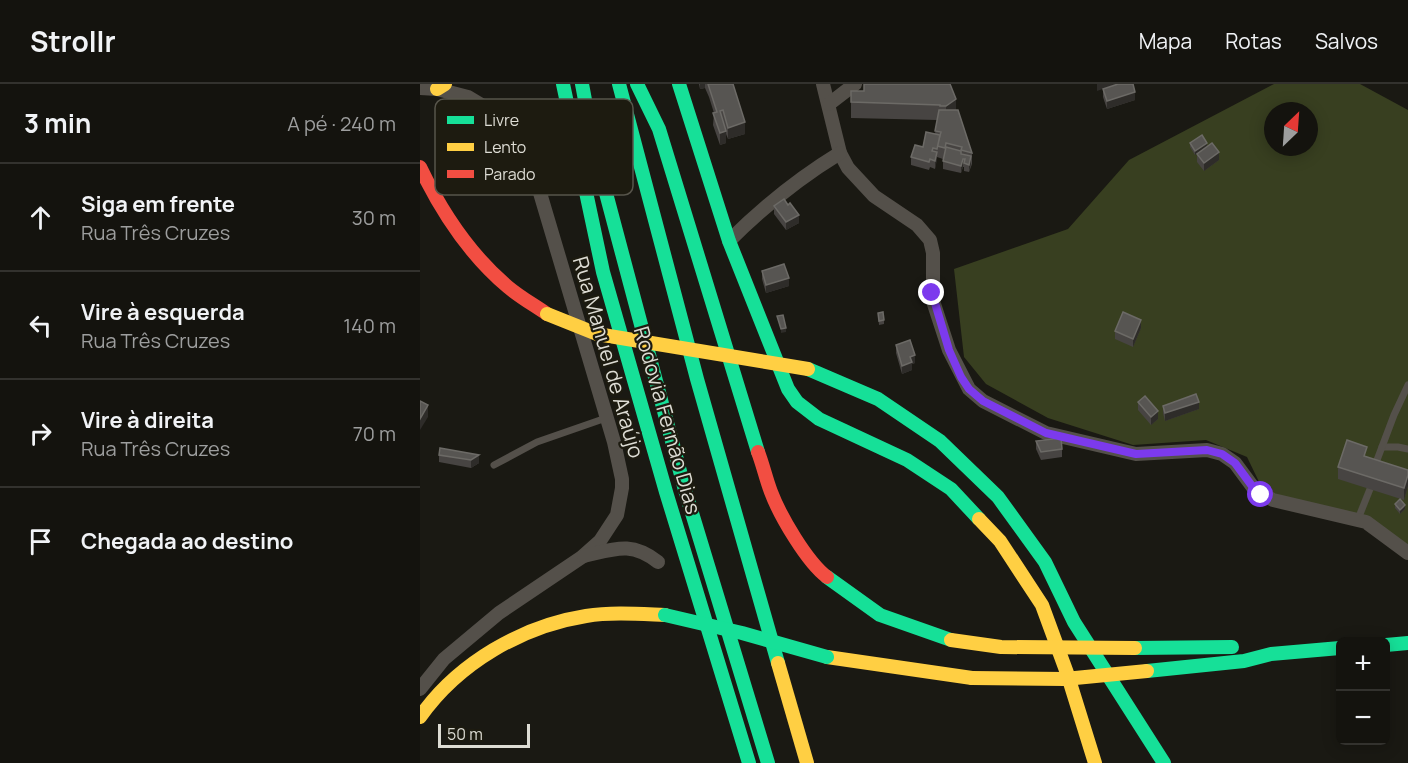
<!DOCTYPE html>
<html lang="pt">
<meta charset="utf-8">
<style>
body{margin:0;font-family:Manrope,sans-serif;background:#21201c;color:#f1f3f6}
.controls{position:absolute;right:18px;bottom:18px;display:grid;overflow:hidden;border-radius:9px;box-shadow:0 3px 15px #0003}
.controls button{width:54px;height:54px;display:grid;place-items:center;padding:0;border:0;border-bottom:2px solid #33322e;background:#14130e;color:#f1f3f6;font:30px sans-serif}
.compass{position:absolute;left:844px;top:18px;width:54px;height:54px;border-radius:50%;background:#14130e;box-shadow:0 3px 15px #0003;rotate:25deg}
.scale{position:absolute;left:18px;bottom:15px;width:92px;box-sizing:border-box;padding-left:6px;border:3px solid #dddcd4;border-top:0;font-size:16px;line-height:21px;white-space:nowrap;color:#dddcd4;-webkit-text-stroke:4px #1d1b10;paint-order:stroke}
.stop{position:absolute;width:18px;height:18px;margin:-14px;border:4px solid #7c3aed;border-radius:50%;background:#fff}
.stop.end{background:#7c3aed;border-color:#fff;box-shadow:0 2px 6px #0008}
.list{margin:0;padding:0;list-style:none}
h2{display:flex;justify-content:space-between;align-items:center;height:78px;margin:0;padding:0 24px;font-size:26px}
h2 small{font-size:20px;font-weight:400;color:#9d9e9e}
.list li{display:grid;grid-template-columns:39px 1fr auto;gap:18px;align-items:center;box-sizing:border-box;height:108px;padding:0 24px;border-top:2px solid #33322e}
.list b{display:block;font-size:22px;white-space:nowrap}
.list p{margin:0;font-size:20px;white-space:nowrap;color:#9d9e9e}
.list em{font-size:20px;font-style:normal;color:#9d9e9e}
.icon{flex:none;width:33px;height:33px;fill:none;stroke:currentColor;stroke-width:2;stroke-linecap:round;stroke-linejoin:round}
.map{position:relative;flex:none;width:988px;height:679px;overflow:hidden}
header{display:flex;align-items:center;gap:36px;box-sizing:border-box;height:84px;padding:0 30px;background:#14130e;border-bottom:2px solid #33322e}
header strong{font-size:28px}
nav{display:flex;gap:33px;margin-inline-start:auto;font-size:21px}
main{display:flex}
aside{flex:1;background:#14130e}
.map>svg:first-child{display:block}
</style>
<header>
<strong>Strollr</strong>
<nav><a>Mapa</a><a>Rotas</a><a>Salvos</a></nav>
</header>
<main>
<aside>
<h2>3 min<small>A pé · 240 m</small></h2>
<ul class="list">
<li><svg class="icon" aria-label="ahead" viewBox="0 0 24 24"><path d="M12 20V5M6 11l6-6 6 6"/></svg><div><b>Siga em frente</b><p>Rua Três Cruzes</p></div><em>30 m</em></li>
<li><svg class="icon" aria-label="left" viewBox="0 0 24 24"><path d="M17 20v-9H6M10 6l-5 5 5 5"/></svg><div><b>Vire à esquerda</b><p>Rua Três Cruzes</p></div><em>140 m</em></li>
<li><svg class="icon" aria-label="right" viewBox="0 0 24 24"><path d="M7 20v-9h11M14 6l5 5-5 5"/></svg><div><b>Vire à direita</b><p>Rua Três Cruzes</p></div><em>70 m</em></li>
<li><svg class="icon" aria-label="arrive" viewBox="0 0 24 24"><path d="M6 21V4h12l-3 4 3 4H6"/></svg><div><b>Chegada ao destino</b></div></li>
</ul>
</aside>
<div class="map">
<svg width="988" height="679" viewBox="0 0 988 679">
<rect width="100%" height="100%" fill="#1a1913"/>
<!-- green -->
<path fill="#383f20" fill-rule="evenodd" d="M854,0H940L988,26V464L948,435L870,416L842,404L827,373L786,356L713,361L628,334L566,300L544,273L534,185L648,145L709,76ZM853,27H889V63H853Z"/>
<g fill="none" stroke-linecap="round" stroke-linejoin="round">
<!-- lane -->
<g stroke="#54504a" stroke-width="7">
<path d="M962,363H978L988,365"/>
<path d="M74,381L117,358L186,334"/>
<path d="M954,384L974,331L988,301"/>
<path d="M938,435L950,405"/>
</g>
<!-- street -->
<g stroke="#54504a" stroke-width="14">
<path d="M403,0L420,69L428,84L454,112L497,141L510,156L513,169V217L529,266L549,305L563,317L626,349L716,370L787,366L802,370L815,379L835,406L853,416L946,438L988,469"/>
<path d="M0,4L17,5L48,13L68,25L100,57L112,82L194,358L202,395V404L197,431L180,457L162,473L79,529L24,575L0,605"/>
<path d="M409,20L435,0"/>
<path d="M309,157C343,123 379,94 420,69"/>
<path d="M164,472C195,465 211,457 238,478"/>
</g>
<!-- fast -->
<g stroke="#16e098" stroke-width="14">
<path d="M143,0L183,188L246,408L329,679"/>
<path d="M162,0L174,64L265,406L348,679"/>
<path d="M199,0L277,295L358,579"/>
<path d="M217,0L239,45L338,368"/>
<path d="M259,0L309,157L368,305L377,318L399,335L487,376L531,405L559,435"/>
<path d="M388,285L458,315L520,357L578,413L625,478L654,538L744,679"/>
<path d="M407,493L460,531L531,556"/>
<path d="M966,561L988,559"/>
<path d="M715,564L812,563"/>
<path d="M727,587L824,577L851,570L920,564"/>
</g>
<!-- slow -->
<g stroke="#ffcf43" stroke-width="14">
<path d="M17,5L25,0"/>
<path d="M559,435L580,457L622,521L647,589L675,679"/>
<path d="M407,573L552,594"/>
<path d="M358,579L387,679"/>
<path d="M0,633C38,579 102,542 166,532C192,528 219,530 245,531"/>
</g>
<!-- jam -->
<g stroke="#f24e42" stroke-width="14">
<path d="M0,83C22,129 50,171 88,203C100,213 114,221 127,230"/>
<path d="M338,368C343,381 346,395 351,408C360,432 387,478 407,493"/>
</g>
<!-- fast-bridge -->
<path stroke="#16e098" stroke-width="14" d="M245,531L322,549L407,573"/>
<!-- slow-bridge -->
<g stroke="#ffcf43" stroke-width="14">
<path d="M127,230L177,250L388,285"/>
<path d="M531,556L581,563L715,564"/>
<path d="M552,594L645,595L727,587"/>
</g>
</g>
<!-- wall -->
<g fill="#474442">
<path d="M279,0H313L325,50L308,55L306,50V59L300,61L293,41L294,29L289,13L285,4L280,5Z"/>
<path d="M530,0L536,26L552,69V80L549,88L544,87V83H543L541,89L523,85V75L517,73L515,85L510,83L509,86L491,81V73L515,50L517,36L431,34V7H444Z"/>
<path d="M683,5L715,16L687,25L683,13Z"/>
<path d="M770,59L787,62L799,76L784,87L777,78V70L783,66L775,71L770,63Z"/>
<path d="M354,122L379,139L366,146L354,130Z"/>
<path d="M342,187L369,202L346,209L342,195Z"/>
<path d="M458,229L464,236V240L459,241Z"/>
<path d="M721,244L713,263L695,255V247Z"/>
<path d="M476,261L495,279L492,280V286L482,290L476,269Z"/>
<path d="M718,318L738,335L731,341L718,326Z"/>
<path d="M743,322L779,325L745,337L743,329Z"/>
<path d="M616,357L642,365V373L621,376L616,365Z"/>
<path d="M19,371H59V379L51,384L19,378Z"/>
<path d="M947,373L988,386V402L984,416L918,395V383Z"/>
<path d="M975,420L985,425L980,430L975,424Z"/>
</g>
<!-- shaded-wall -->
<g fill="#2e2c29">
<path d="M280,0H285V4L280,5Z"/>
<path d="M677,0H697L677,7Z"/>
<path d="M715,8V16L687,25V17Z"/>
<path d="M536,15V31L526,38V22Z"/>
<path d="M325,38V50L308,55V44Z"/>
<path d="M306,47V59L300,61V49Z"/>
<path d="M787,59V63L775,71V67Z"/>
<path d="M517,68V76L515,85V77Z"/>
<path d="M799,68V76L784,87V79Z"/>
<path d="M551,72V80L549,88V81Z"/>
<path d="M543,75V83L541,89V82Z"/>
<path d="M379,131V139L366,146V138Z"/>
<path d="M369,194V202L346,209V201Z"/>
<path d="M721,236V244L713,263V255Z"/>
<path d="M366,244V248L361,249V245Z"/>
<path d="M495,271V279L492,280V286L482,290V282L490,273Z"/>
<path d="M779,318V325L745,337V329Z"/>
<path d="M8,321V333L0,346V335Z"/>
<path d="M738,327V335L731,341V333Z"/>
<path d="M59,371V379L51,384V376Z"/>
<path d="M988,391V402L984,416V404Z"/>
<path d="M985,421V425L980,430V426Z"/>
</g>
<!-- building -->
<g fill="#575552" stroke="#6c6a66" stroke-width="1.5">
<path d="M288,0H313L325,38L308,44L303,26L300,27L306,47L300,49L293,29L297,28Z"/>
<path d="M444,0H530L536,15L526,22H520V21L431,18V7H444Z"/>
<path d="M698,0H713L715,8L687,17L683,5Z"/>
<path d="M519,26H538L552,69L541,66L542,63L526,59L525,64L517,62L521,48L515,47Z"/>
<path d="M506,48L520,51L517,65L513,64L512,67L517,68L515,77L510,75L509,78L491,73L495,61L503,63Z"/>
<path d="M782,51L787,59L775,67L770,59Z"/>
<path d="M792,59L799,68L784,79L777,70Z"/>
<path d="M526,63L541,67V70L551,72L549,81L544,79L545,75H543L541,82L523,77Z"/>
<path d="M364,115L368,121L370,119L379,131L366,138L354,122Z"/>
<path d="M364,180L369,194L346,201L342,187Z"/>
<path d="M463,228L464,236L459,237L458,229Z"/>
<path d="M703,228L721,236L713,255L695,247Z"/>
<path d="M363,231L366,244L361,245L357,232Z"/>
<path d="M490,256L495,271L490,273L492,278L482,282L476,261Z"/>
<path d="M776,310L779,318L745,329L743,322Z"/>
<path d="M725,312L738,327L731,333L718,318Z"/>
<path d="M0,317L8,321L0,335Z"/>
<path d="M641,354L642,365L621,368L616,357Z"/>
<path d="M927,356L947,363L944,372L988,386V391L984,404L918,383Z"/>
<path d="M20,364L59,371L51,376L19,371Z"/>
<path d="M980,415L985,421L980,426L975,420Z"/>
</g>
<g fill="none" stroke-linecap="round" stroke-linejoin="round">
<!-- route -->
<path stroke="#7c3aed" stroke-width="8" d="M512,209L529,266L541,293L549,305L563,317L626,349L716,370L787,366L802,370L815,379L835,406L841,411"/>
</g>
<g text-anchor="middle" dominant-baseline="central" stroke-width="4.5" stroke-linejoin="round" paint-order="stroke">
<!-- street labels -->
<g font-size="21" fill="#dddcd4" stroke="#1d1b10">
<text transform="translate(189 273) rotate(74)">Rua Manuel de Araújo</text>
<text transform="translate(248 336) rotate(74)">Rodovia Fernão Dias</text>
</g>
</g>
<!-- legend -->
<rect x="15" y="15" width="198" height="96" rx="9" fill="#1d1b10" stroke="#57554b" stroke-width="1.5"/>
<rect x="27" y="32" width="27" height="8" fill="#16e098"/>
<rect x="27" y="59" width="27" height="8" fill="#ffcf43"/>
<rect x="27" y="86" width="27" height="8" fill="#f24e42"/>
<g font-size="16" fill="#dddcd4">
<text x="64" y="42">Livre</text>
<text x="64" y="69">Lento</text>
<text x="64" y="96">Parado</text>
</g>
</svg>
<div class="controls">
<button>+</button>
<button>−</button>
</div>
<svg class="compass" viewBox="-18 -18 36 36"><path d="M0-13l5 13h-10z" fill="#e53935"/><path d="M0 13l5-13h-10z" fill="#9d9e9e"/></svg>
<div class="scale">50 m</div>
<div class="stop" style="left:841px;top:411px"></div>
<div class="stop end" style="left:512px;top:209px"></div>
</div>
</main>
